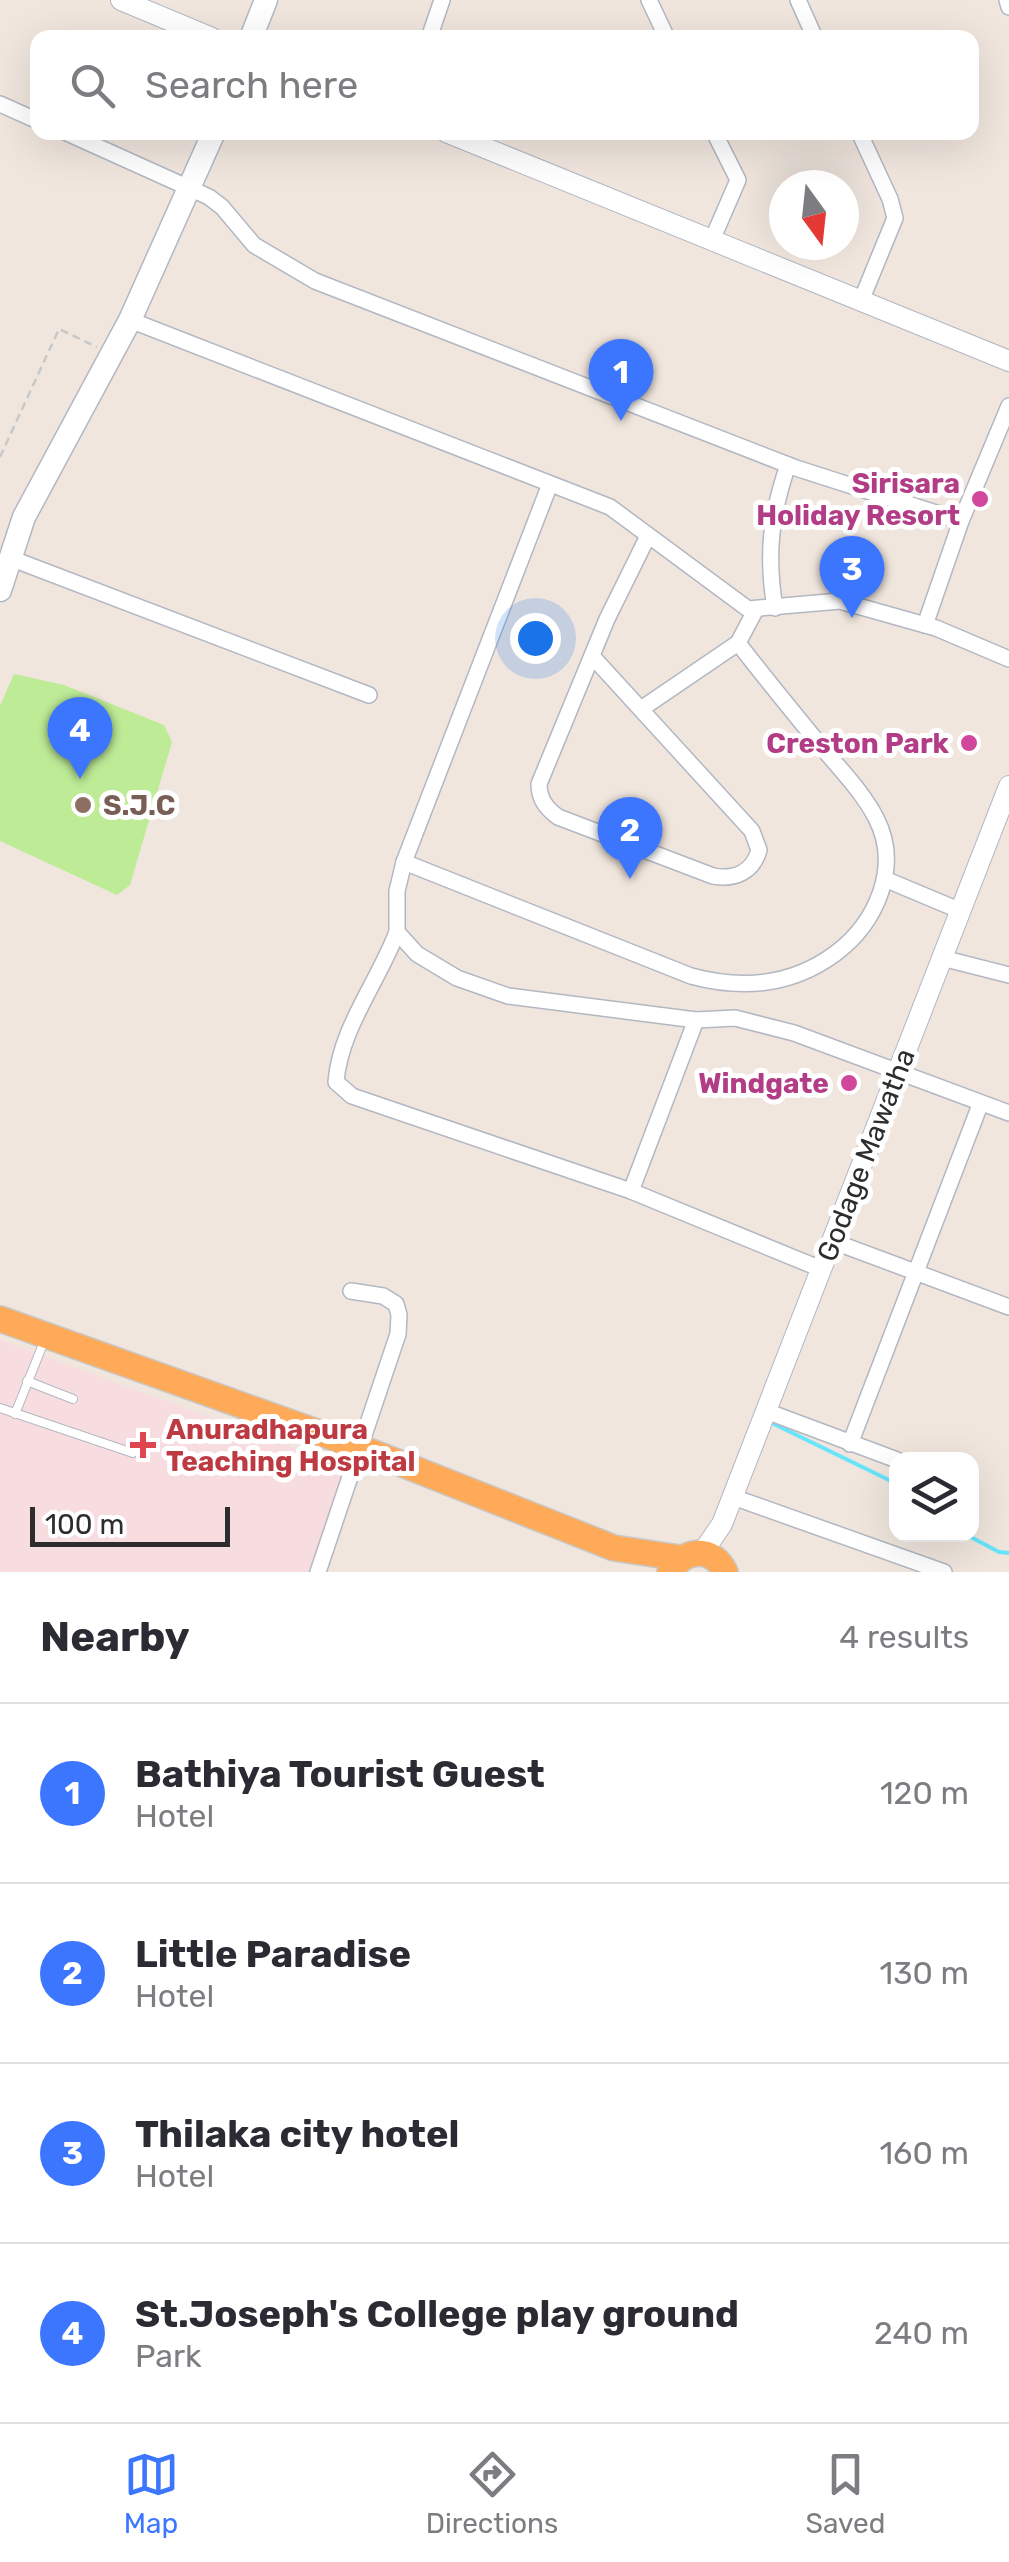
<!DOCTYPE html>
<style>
body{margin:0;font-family:Rubik,sans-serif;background:#f7f7f7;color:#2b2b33}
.controls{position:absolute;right:30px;bottom:30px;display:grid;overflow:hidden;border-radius:20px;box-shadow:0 10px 40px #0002}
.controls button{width:90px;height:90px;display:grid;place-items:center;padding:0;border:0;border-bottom:2px solid #e1e1e2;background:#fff;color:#2b2b33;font:50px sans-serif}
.compass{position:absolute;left:769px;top:170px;width:90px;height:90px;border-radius:50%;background:#fff;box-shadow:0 10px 40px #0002;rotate:165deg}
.scale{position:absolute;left:30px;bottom:25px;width:200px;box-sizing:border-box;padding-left:10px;border:5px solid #2d2d2d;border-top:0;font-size:28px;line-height:35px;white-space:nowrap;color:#2d2d2d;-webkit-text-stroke:8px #fff;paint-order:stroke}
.you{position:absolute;left:535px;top:638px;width:35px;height:35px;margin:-25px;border:8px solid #fff;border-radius:50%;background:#1a73e8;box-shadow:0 0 0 15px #1a73e833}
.badge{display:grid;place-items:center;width:65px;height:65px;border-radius:50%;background:#3c76ff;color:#fff;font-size:32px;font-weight:700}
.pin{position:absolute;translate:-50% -82px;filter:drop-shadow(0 2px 5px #0008)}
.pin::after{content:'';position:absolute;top:52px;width:35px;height:30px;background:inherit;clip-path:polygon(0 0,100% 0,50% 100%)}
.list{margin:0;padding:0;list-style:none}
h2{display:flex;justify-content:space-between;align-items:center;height:130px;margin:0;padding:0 40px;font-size:42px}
h2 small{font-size:32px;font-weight:400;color:#7c7c81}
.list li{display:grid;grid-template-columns:65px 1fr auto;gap:30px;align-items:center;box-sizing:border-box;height:180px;padding:0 40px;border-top:2px solid #e1e1e2}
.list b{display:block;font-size:38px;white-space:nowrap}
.list p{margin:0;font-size:32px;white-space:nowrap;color:#7c7c81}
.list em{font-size:32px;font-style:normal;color:#7c7c81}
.icon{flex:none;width:55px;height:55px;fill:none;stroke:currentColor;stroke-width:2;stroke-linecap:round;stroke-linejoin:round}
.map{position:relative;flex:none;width:1009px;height:1572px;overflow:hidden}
.search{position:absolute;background:#fff;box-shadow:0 10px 40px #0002;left:30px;right:30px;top:30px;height:110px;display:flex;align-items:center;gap:25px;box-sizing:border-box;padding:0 35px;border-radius:20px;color:#7c7c81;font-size:38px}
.sheet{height:850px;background:#fff}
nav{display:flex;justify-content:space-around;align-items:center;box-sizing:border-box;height:140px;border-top:2px solid #e1e1e2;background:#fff;font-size:28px;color:#7c7c81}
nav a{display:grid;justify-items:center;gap:5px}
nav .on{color:#3c76ff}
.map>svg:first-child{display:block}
</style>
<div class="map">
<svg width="1009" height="1572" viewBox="0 0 1009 1572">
<rect width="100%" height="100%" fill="#f0e6de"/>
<!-- medical -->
<path fill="#f7dce0" d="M0,1340L348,1468L311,1572H0Z"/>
<!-- green -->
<path fill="#bdeb96" d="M14,674L64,685L164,725L172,742L130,885L117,895L0,841V706Z"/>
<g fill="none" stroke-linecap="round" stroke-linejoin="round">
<!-- stream -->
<g stroke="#68e4fb" stroke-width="4">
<path d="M774,1424L889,1480L896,1487"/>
<path d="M965,1534L999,1552L1009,1553"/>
</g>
<!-- service casing -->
<g stroke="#b2b7c2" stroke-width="10">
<g id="service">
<path d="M27,1381L73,1399"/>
<path d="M0,1408L133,1453"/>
<path d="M15,1414L45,1339"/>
</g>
</g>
<!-- minor casing -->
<g stroke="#b2b7c2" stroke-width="18">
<g id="minor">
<path d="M649,0L667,38"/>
<path d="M798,0L815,38"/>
<path d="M1007,0L1009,7"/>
<path d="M429,38L442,0"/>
<path d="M0,104L38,121"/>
<path d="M65,132L209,197L222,207L254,245L315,281L796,468L961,521"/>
<path d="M859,132L890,199L895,218L861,301"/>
<path d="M712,240L738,180L714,132"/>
<path d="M130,320L610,507L748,609L840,601L936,628L1009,659"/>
<path d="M550,484L404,862L397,891V932L417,954L457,978L508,996L696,1020L735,1018L794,1033L1009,1113"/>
<path d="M10,558L369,695"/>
<path d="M775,608C766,555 771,514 788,465"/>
<path d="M925,625L961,521L1009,406"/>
<path d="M592,656L752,831L759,850C753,872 735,880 713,876L558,817C546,808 539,799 539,784L607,619L648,536"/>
<path d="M641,709L738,643L755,611"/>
<path d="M404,862L691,976C743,990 792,986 836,953C877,922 901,866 876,818C862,791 839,768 820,745C792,711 765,678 738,643"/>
<path d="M887,880L961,911"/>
<path d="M397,932C378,982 340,1029 336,1082L352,1096L631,1191L821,1269"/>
<path d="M942,958L1009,975"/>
<path d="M631,1191L696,1020"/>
<path d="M832,1241L1009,1307"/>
<path d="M766,1411L897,1460"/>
<path d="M850,1444L980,1105"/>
<path d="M733,1497L944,1572"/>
<path d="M318,1572L398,1334L399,1315L396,1304L383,1296L351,1291"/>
</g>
</g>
<!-- tertiary casing -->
<g stroke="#b2b7c2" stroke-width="22">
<g id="tertiary">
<path d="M121,0L212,38"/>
<path d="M446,132L1009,361"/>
<path d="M702,1553L722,1524L1009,786"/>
</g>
</g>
<!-- secondary casing -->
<g stroke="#b2b7c2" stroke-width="25">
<g id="secondary">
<path d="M251,38L266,0"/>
<path d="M0,590L24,517L130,320L214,132"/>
</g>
</g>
<!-- trunk casing -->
<g stroke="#c8c8c8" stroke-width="28">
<g id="trunk">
<path d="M0,1319L359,1447L614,1548L680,1558"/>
<path d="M670,1572C684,1549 712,1545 725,1572"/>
</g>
</g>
<!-- path -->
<path stroke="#c8c8c8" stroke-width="2.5" stroke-dasharray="8 5" stroke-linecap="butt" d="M0,457L59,329L97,347"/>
<!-- service -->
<use href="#service" stroke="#fff" stroke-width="8"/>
<!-- minor -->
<use href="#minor" stroke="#fff" stroke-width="15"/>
<!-- tertiary -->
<use href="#tertiary" stroke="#fff" stroke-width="20"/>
<!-- secondary -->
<use href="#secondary" stroke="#fff" stroke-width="22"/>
<!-- trunk -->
<use href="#trunk" stroke="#feaa58" stroke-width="25"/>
</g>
<!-- markers -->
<g fill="#d1479c" stroke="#fff" stroke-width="4">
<circle cx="980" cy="499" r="10"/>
<circle cx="969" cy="743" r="10"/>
<circle cx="849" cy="1083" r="10"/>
</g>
<circle fill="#8d6e63" stroke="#fff" stroke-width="4" cx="83" cy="805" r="10"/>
<path fill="#e0444e" stroke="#fff" stroke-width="4" d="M138 1430h10v10h10v10h-10v10h-10v-10h-10v-10h10z"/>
<g text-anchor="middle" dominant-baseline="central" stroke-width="10" stroke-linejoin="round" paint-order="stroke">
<!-- hotel labels -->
<g font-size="28" font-weight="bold" fill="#b23c85" stroke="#fff" text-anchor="end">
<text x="960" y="483">Sirisara<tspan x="960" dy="32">Holiday Resort</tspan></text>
<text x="949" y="743">Creston Park</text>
<text x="829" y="1083">Windgate</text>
</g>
<!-- education labels -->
<g font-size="28" font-weight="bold" fill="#785e54" stroke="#fff" text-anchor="start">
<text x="103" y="805">S.J.C</text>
</g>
<!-- street labels -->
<g font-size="28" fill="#2d2d2d" stroke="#fff">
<text transform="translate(866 1155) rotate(-69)">Godage Mawatha</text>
</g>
<!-- health labels -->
<g font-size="28" font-weight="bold" fill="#be3a42" stroke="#fff" text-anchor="start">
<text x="166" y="1429">Anuradhapura<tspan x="166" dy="32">Teaching Hospital</tspan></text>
</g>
</g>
</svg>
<div class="controls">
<button><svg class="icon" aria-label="layers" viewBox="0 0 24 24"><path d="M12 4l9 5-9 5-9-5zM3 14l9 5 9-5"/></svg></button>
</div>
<svg class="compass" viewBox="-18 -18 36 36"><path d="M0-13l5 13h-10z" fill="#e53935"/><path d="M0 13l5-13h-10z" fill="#7c7c81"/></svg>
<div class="scale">100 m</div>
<div class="you"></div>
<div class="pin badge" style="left:621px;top:421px">1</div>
<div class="pin badge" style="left:630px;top:879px">2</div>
<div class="pin badge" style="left:852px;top:618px">3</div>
<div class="pin badge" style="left:80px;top:779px">4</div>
<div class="search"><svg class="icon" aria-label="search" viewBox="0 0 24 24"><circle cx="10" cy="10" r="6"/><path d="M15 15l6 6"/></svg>Search here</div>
</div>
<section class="sheet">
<h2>Nearby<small>4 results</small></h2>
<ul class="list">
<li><span class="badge">1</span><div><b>Bathiya Tourist Guest</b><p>Hotel</p></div><em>120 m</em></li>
<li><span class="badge">2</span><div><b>Little Paradise</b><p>Hotel</p></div><em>130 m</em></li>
<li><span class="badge">3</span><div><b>Thilaka city hotel</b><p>Hotel</p></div><em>160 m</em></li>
<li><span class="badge">4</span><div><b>St.Joseph's College play ground</b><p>Park</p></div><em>240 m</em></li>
</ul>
</section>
<nav>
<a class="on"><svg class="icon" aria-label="map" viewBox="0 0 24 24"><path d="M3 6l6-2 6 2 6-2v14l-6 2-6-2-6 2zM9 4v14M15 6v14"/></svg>Map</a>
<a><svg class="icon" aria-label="directions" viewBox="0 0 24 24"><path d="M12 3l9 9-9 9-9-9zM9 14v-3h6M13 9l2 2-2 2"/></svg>Directions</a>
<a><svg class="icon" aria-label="saved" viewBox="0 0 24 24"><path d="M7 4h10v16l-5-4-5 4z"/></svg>Saved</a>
</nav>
